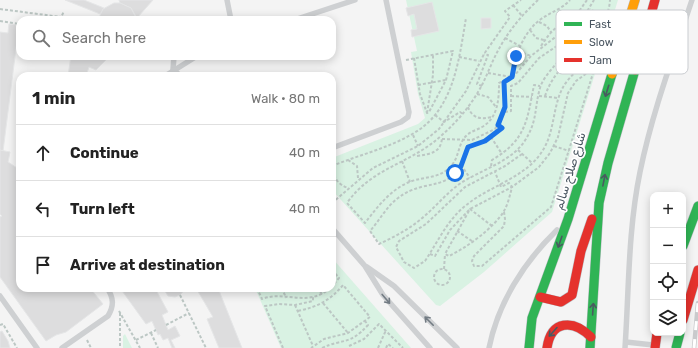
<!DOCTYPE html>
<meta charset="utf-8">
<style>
body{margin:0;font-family:Rubik,"Noto Naskh Arabic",sans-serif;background:#f2f2f2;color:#222}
.controls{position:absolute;right:12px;bottom:12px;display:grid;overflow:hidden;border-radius:8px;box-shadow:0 2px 10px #0003}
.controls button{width:36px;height:36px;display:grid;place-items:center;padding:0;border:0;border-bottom:1px solid #e0e0e0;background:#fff;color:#222;font:20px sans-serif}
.stop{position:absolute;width:12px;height:12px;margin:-9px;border:3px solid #1a73e8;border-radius:50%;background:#fff}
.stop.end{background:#1a73e8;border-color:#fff;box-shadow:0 1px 4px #0008}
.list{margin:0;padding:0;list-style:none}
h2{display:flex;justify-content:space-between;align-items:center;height:52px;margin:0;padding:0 16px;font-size:17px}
h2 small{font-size:13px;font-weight:400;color:#767676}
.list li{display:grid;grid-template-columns:26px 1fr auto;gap:12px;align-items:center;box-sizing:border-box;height:56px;padding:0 16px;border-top:1px solid #e0e0e0}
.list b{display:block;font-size:15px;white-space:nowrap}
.list em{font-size:13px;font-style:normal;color:#767676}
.icon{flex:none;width:22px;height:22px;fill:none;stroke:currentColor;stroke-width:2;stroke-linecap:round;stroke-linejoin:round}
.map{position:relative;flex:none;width:698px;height:348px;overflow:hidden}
.search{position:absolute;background:#fff;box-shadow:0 2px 10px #0003;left:16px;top:16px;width:320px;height:44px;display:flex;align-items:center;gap:10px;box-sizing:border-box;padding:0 14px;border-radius:12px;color:#767676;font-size:15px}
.panel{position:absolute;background:#fff;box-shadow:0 2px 10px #0003;left:16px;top:72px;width:320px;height:220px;border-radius:12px}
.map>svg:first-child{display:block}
</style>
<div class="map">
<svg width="698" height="348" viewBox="0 0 698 348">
<rect width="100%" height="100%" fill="#f4f4f4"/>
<!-- green -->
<g fill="#d9f2e3">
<path d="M406,0H618L552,212L484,272L440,306L436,305L332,190V158L418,124L425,118L418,94L411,52L417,51Z"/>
<path d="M332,258L411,348H281L255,288H332Z"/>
<path d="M125,334L132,348H123V336Z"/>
</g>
<!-- building -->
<g fill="#ddddde" stroke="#e5e6e7">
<path d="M65,0H84L104,8L100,14Z"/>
<path d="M119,0H153L137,18L131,8L120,3Z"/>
<path d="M432,2L439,31L412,37L411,30L417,29L414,14L408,16L406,8Z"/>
<path d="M114,3H120L131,8L137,20H98L103,9Z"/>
<path d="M481,18H491V28L481,29Z"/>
<path d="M9,24L19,25L3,151L0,150V32L8,33Z"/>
<path d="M71,56H110L96,70L89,67L86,76H68Z"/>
<path d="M0,150L10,152L8,162L20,170V198L18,203L20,204V251L18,252L20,254V288H90L103,304L66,332L56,335L46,341L0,277V217L2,216L0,214Z"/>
<path d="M120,288H155L168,312L162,315L168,330L175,326L180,336L171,340L175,348H172L168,338L163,340L160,334L158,335L152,321L146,324Z"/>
<path d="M186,288L180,295L175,297L168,296L165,291L166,288Z"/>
<path d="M196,288H218L242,348H219L207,319L213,317Z"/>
<path d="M2,331L8,341L10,348H0V332Z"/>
</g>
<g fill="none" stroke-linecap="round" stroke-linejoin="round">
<!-- fast casing -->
<g stroke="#b9bec3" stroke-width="10">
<g id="fast">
<path d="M683,246L698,206"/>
<path d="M529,348L532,318L568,219L612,74"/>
<path d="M590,348L599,203L608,163L635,70"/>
</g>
</g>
<!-- slow casing -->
<g stroke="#b9bec3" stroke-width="10">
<path id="slow" d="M612,74L635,0"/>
</g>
<!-- jam casing -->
<g stroke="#b9bec3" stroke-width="10">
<g id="jam">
<path d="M635,70L655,0"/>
<path d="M540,297L561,302L572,295L581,251L592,219"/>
<path d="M683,320L698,270"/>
<path d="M547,348C551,320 573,319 591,337"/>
</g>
</g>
<!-- path -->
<g stroke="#bcc7c4" stroke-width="2" stroke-dasharray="3 2" stroke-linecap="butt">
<path d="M538,0C523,14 510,29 500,47C493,59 488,73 482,85C472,104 458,121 442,135C411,164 372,167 347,203L365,223C378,206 392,188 412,181C425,177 436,178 447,170C460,160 457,145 466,136C471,131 477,130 482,127C498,118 499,99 499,83L514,76L531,56L567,28L587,0"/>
<path d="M513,5L522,16"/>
<path d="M0,9L61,17"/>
<path d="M559,10L568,19"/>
<path d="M60,20L64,11"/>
<path d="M0,21L20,24"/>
<path d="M539,22L547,26L551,32"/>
<path d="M530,30L536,38L544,40"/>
<path d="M505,38L520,46"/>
<path d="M541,46C550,32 559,22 576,17"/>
<path d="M518,51L531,56"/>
<path d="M459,57L479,61"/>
<path d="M406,60L453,51L446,80L429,112L427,113L420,94L414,58"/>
<path d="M488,73L511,77"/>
<path d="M512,77C515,56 523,32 541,19C551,12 562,9 570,0"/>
<path d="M418,85L446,80"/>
<path d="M482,86L477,84L488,55L484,54"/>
<path d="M477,94L488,97L496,107"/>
<path d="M511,96L532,97"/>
<path d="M539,96L558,98"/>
<path d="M545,96C555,67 576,54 601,38"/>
<path d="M468,107C472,118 481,120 491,117"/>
<path d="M505,112L511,111V86L518,83L539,58L560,44L577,28L594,0"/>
<path d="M427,113L433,75V55"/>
<path d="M435,115L444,122L460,112L463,114"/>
<path d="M498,125L502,128L485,141L469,147C452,198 428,175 398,198C387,206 379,221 370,231L379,244C394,237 408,230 421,219C435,208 446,193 461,183C481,170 510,162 524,142C538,121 534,109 540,88C542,80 550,71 555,65C575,44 608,33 610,0"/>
<path d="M413,135L418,146"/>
<path d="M491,137L502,154"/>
<path d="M442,139L472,140L495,129L505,112L504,81"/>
<path d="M554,146L569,151"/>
<path d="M518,150L532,163"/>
<path d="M522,154L505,166L465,187L426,224L399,241L396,247L404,262L414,268L425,261C439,240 448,218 469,203C491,186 525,177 541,153C557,131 551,100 568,80C576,70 586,65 597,59"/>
<path d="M417,156C430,154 441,153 442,138"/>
<path d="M348,160L357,166L358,178"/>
<path d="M402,161L410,182"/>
<path d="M334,165C332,176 337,184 348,188"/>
<path d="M461,165L470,178"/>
<path d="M332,166C359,155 389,148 414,133C454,110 459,59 466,18"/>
<path d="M491,166L492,160C526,140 527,121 534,85L540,86"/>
<path d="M332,203L373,168L418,146L439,129L466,91L484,54L510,17L505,11L521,0"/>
<path d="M504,212L505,219L504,226L474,256L472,261L474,266H482L551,207L595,67L605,18L590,9"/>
<path d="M492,226L470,209L445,254L449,256C466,248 494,228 504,211C508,204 510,195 512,187L509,183L501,187L495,172"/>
<path d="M457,231L472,241"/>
<path d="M430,254L435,256L450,230L470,209L512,187L539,167L550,153L558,137L568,93L576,81L594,68"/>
<circle cx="442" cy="277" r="8"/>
<path d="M444,269L445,254"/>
<path d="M332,270L339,278L332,286"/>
<path d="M257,288L262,299C285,290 308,308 330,288"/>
<path d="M282,288L286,298"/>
<path d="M317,288L322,294"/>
<path d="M180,295L206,348"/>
<path d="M323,303L348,333"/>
<path d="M295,305L313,346"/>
<path d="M119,311L140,348"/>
<path d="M298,311C317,307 331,300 343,285L370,317L348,333L324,339L311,348"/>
<path d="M120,313V348"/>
<path d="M0,325L3,324L17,348"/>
<path d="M166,325L189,313"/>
<path d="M151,333L158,348"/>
<path d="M87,340L91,348"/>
<path d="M136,340L156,330"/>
<path d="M349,346L364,339L379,324L403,348"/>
<path d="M283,348L265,306L279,304L295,305L313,301V297"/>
<path d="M322,348C343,338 349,346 368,325L365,321"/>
<path d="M378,348L386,330"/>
<path d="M386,348L388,344L393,348"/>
</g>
<!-- lane -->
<g stroke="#ced0d2" stroke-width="5.5">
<path d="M227,0L231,20"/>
<path d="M294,20L355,0"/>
<path d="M174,56L173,70L181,76"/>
<path d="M165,76L197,56"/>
<path d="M332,148L401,122L408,117L409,112L386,0"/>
<path d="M332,228L365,266L383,295L430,348"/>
<path d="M367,267L394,286L457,348"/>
<path d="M0,296L37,348"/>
<path d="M626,342L653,345"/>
<path d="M62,348L108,316C114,306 114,298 107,288"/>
<path d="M489,348C498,303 524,262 557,230"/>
<path d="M625,348C629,289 628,230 640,172C652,113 673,57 692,0"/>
</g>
<!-- fast -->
<use href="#fast" stroke="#30b455" stroke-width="9"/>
<!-- slow -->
<use href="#slow" stroke="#ff9f0a" stroke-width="9"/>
<!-- jam -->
<use href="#jam" stroke="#e5322d" stroke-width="9"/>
<!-- rail casing -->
<g stroke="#c9cacc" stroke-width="4.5">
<path id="rail" d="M694,348L698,303"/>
</g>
<!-- rail -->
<use href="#rail" stroke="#fff" stroke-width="3" stroke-dasharray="9" stroke-linecap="butt"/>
<!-- fast-bridge casing -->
<g stroke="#b9bec3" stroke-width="10" stroke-linecap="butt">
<path id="fast-bridge" d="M676,348L680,333"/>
</g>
<!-- jam-bridge casing -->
<g stroke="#b9bec3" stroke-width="10" stroke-linecap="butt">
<path id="jam-bridge" d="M655,348L657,333"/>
</g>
<!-- fast-bridge -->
<use href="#fast-bridge" stroke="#30b455" stroke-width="9"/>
<!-- jam-bridge -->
<use href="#jam-bridge" stroke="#e5322d" stroke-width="9"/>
</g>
<!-- one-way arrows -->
<defs><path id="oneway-shaft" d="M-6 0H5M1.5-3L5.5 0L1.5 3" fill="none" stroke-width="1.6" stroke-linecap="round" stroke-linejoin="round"/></defs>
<g stroke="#495b60">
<use href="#oneway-shaft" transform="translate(607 91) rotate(107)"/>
<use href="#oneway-shaft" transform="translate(604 180) rotate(-79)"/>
<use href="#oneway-shaft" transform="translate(560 242) rotate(109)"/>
<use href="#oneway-shaft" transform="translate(593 309) rotate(-86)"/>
<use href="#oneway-shaft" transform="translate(553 332) rotate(132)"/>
</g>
<g stroke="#727b83">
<use href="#oneway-shaft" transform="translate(386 299) rotate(50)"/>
<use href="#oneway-shaft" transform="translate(429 321) rotate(-135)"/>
</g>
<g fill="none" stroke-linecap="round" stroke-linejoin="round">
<!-- route -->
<path stroke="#1a73e8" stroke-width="5" d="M455,173L461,166L468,147L485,141L502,128L498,125L505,107L504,82L512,77L516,56"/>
</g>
<g text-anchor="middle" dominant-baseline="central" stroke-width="3.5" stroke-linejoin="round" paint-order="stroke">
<!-- street labels -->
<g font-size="12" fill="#4a5661" stroke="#fff">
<text transform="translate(570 171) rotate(-73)">شارع صلاح سالم</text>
</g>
</g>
<!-- legend -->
<rect x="556" y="10" width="132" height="64" rx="6" fill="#fff" stroke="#c9ccd0" stroke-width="1"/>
<rect x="564" y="22" width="18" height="4" fill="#30b455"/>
<rect x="564" y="40" width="18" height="4" fill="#ff9f0a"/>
<rect x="564" y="58" width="18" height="4" fill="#e5322d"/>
<g font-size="11" fill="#4a5661">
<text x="589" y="28">Fast</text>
<text x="589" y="46">Slow</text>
<text x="589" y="64">Jam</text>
</g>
</svg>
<div class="controls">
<button>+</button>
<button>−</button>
<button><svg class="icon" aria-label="locate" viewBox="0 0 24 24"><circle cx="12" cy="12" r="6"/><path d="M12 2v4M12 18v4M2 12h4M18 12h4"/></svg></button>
<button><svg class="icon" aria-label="layers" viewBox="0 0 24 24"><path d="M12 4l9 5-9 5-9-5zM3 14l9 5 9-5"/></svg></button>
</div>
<div class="stop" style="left:455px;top:173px"></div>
<div class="stop end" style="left:516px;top:56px"></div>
<div class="search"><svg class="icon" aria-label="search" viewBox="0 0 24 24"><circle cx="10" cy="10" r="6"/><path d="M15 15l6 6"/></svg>Search here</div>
<section class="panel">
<h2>1 min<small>Walk · 80 m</small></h2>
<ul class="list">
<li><svg class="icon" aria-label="ahead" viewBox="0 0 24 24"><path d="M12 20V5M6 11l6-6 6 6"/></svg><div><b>Continue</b></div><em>40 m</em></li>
<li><svg class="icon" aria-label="left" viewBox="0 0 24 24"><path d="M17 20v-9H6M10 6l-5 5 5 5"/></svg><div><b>Turn left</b></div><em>40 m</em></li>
<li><svg class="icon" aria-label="arrive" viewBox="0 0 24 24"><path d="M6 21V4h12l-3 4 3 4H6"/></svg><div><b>Arrive at destination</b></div></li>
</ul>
</section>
</div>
